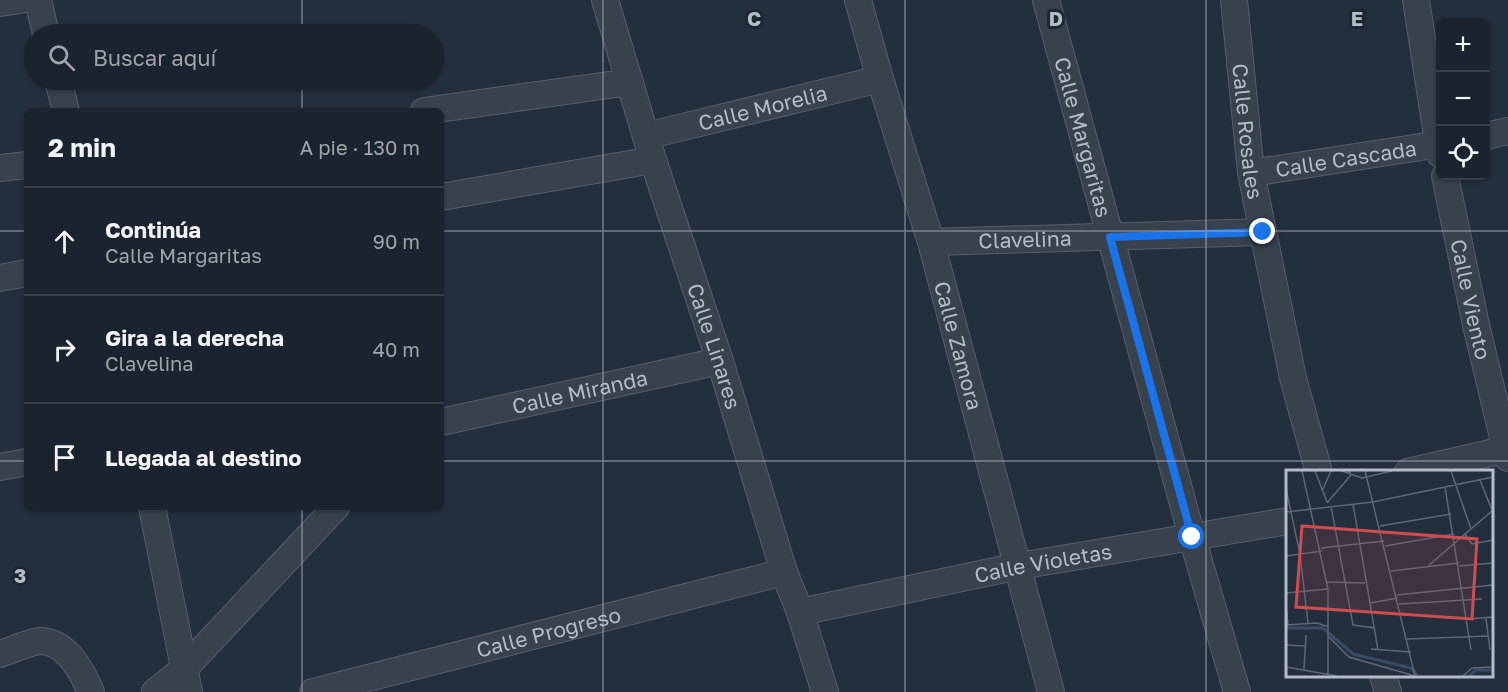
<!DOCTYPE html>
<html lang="es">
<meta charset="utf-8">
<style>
body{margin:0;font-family:"Golos Text",sans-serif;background:#282f3a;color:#f1f3f6}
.controls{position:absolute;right:18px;top:18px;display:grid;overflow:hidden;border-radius:9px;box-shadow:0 2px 4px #0004}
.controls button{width:54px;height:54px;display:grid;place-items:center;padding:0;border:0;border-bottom:2px solid #39404a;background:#1b232e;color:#f1f3f6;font:30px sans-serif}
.stop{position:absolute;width:18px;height:18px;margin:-14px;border:4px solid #1a73e8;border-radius:50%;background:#fff}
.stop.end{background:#1a73e8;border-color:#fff;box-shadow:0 2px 6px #0008}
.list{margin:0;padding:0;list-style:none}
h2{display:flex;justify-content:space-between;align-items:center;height:78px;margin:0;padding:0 24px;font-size:26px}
h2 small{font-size:20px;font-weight:400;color:#a0a4aa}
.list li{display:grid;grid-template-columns:39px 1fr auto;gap:18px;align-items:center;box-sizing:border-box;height:108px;padding:0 24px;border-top:2px solid #39404a}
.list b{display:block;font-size:22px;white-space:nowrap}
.list p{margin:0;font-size:20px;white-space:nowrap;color:#a0a4aa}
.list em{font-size:20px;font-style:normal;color:#a0a4aa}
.icon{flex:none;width:33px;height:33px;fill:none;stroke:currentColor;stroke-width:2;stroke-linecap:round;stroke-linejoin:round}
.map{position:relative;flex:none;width:1508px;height:692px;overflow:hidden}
.search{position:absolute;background:#1b232e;box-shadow:0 2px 4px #0004;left:24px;top:24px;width:420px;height:66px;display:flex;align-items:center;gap:15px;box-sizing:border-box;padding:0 21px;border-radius:33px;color:#a0a4aa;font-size:22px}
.panel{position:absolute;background:#1b232e;box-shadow:0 2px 4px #0004;left:24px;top:108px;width:420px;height:402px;border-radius:9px}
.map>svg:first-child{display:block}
</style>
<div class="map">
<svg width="1508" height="692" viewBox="0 0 1508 692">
<rect width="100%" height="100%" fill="#242f3e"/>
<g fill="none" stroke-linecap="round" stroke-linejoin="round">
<!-- minor casing -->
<g stroke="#565f6c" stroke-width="28">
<g id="minor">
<path d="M38,0L46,34"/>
<path id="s1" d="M605,0L653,160L720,361L784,572L800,612L825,692"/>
<path id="s2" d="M858,0L880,79L931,242L1051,692"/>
<path id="s3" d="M1046,0L1192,537L1237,692"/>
<path id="s4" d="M1234,0L1251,173L1293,378L1319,472"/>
<path d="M1416,0L1440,154"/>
<path d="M0,3L21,0"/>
<path d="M58,80L66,111"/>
<path d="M424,111L630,82"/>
<path id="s5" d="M646,136L880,79"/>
<path d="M1486,136L1508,131"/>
<path d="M0,168L27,165"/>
<path id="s6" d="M1251,173L1440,144"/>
<path id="s7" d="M1445,176L1476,325L1508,458"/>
<path d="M441,197L653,160"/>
<path id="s8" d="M931,242L1263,232"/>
<path d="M0,278L27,273"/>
<path id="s9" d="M441,422L720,361"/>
<path d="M0,467L27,462"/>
<path d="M1408,472L1508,449"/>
<path d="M152,507L189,692"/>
<path id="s10" d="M800,612L1019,566L1288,521"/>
<path d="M0,654C10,651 31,641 41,641C67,642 82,671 91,692"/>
<path d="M1383,676L1388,692"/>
<path d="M155,692L185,668L336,507"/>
<path id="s11" d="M313,692L784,572"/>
</g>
</g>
<!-- minor -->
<use href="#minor" stroke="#38414e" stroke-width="26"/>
</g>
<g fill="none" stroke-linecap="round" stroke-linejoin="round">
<!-- route -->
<path stroke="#1a73e8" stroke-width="8" d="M1192,537L1110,237L1263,232"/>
</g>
<!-- grid -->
<path fill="none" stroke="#b4bcc9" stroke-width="1.5" stroke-opacity="0.55" d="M302,0V34M603,0V692M905,0V692M1206,0V692M302,80V111M0,231H27M441,231H1508M0,461H27M441,461H1508M302,507V692"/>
<g text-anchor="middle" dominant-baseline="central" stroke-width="6" stroke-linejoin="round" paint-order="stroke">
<!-- street labels -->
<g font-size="21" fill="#b4bcc9" stroke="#1d2633">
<text stroke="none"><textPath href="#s5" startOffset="120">Calle Morelia</textPath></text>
<text stroke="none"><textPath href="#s4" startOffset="132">Calle Rosales</textPath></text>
<text stroke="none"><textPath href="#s3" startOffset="142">Calle Margaritas</textPath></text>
<text stroke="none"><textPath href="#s6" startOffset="96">Calle Cascada</textPath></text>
<text stroke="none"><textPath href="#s8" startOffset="94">Clavelina</textPath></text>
<text stroke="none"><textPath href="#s7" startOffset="126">Calle Viento</textPath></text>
<text stroke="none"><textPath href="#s2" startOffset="360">Calle Zamora</textPath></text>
<text stroke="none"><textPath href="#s1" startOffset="363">Calle Linares</textPath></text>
<text stroke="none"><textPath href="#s9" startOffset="142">Calle Miranda</textPath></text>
<text stroke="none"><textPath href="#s10" startOffset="248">Calle Violetas</textPath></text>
<text stroke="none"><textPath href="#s11" startOffset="243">Calle Progreso</textPath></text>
</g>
</g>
<!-- overview -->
<g transform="translate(1286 470)">
<rect width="207" height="207" fill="#242f3e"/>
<path fill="none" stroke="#394c67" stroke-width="3" d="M0,158H37L67,184L125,198L132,206M183,206L190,200H207"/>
<path fill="none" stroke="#5e6776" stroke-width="1.5" d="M16,1L42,119V204M29,1L41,32M56,1L76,8L106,1M79,1L129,206M165,1L185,59M194,10L206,40M159,17L185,180M0,19L14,84L22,153M36,21L45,1M41,33L65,5L63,1M67,34L92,180M45,36L67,155L89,158M0,42L87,32L207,7M94,56L165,44M179,64L186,74L207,70M99,76L168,64M35,78L98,71M0,86L36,81M142,96L207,40M173,96L207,93M105,101L173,93M41,112L79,113M0,123L42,119M111,125L207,115M84,133L112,128M113,134L196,129M0,135L2,155M200,148L204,180M182,149L207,147M0,155L31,153L43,157M42,166L63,187L129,206M121,169L203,166M0,175L19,176M85,179L125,182M0,197L51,206M18,199L20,165M177,206L186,198L207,197"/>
<path fill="#ce4d50" fill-opacity="0.15" stroke="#ce4d50" stroke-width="3" d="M16,56L191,69L186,149L10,137Z"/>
<rect width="207" height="207" fill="none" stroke="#b4bcc9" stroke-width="3"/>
</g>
<g font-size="20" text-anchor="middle" font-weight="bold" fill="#b4bcc9" stroke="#1d2633" stroke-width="6" stroke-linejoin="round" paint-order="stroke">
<text x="754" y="26">C</text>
<text x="1056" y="26">D</text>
<text x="1357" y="26">E</text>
<text x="20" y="583">3</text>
</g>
</svg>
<div class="controls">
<button>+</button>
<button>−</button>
<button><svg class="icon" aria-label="locate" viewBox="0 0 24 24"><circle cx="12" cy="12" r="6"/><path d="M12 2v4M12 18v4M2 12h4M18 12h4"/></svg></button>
</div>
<div class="stop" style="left:1192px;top:537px"></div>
<div class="stop end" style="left:1263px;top:232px"></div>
<div class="search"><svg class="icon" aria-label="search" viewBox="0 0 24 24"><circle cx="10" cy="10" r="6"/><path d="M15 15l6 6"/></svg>Buscar aquí</div>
<section class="panel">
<h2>2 min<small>A pie · 130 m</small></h2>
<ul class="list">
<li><svg class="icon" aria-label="ahead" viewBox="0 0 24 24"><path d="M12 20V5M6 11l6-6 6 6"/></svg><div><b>Continúa</b><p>Calle Margaritas</p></div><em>90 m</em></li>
<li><svg class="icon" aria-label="right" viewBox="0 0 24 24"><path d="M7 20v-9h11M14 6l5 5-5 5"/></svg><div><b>Gira a la derecha</b><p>Clavelina</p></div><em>40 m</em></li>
<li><svg class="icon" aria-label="arrive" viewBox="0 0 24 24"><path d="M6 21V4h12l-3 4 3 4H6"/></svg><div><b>Llegada al destino</b></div></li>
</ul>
</section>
</div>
